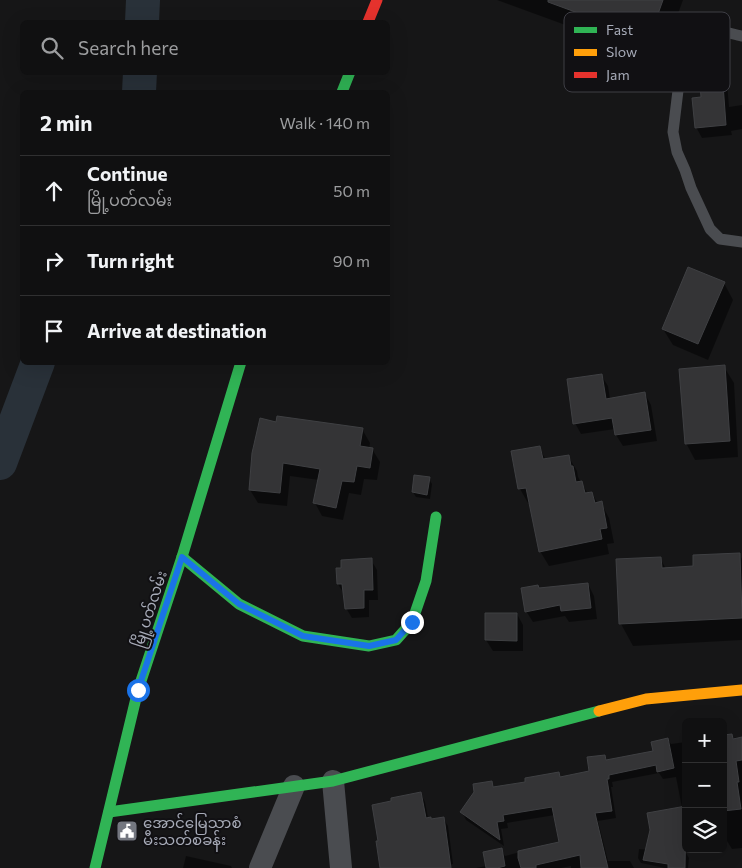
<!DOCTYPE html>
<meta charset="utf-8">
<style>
body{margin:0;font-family:Commissioner,"Noto Sans Myanmar",sans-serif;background:#19191a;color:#f1f3f6}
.controls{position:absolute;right:15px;bottom:15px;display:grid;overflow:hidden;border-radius:8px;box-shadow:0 5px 20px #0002}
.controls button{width:45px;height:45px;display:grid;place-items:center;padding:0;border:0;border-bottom:1px solid #303031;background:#101011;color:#f1f3f6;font:25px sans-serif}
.stop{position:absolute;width:15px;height:15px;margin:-11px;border:4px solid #1a73e8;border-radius:50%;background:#fff}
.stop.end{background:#1a73e8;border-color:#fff;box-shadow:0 1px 5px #0008}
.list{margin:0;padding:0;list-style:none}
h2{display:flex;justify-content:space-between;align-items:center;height:65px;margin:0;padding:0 20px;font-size:21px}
h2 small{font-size:16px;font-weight:400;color:#9c9d9f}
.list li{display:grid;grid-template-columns:32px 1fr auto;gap:15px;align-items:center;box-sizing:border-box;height:70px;padding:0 20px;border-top:1px solid #303031}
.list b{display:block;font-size:19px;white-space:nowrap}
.list p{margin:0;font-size:16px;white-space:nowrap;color:#9c9d9f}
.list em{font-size:16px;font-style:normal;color:#9c9d9f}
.icon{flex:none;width:28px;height:28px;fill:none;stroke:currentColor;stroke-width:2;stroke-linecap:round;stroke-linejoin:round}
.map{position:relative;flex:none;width:742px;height:868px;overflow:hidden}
.search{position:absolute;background:#101011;box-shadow:0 5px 20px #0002;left:20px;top:20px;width:370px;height:55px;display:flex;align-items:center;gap:12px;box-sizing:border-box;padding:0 18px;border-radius:8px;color:#9c9d9f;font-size:19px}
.panel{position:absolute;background:#101011;box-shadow:0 5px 20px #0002;left:20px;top:90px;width:370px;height:275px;border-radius:8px}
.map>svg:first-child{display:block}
</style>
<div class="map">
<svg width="742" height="868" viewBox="0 0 742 868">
<rect width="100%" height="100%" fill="#161617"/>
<!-- shadow -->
<g fill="#0007">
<path d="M497,0H683L661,60Z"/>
<path d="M720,58L726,69L729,107L742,105V129L731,131L732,135L702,138L696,127Z"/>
<path d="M724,283L733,300L708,360L673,345L663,329Z"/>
<path d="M724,367L734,383L738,457L695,460L686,443Z"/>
<path d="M601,375L608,386L610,399L645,394L651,405L657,441L623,446L616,435L615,429L581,434L575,423Z"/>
<path d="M277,423L362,429L370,443L369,449H372L380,462L377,480L364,479L361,495L349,493L343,520L322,516L315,503L319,480L290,476L287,506L258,503L250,490Z"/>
<path d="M539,447L546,460L568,456L577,471L578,477L588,494L592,493L598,504L601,503L609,518L614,543L607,544L609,554L549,566L540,551L531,503H528L520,489Z"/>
<path d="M429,479L432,484L430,499L416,497L413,492Z"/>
<path d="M739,554L742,559V640L633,646L621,624L660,558L666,569L695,567Z"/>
<path d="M371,560L377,570L378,600H369V617L352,618L346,608L344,594L338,584L343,569Z"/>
<path d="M588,584L594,596L597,619L569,622L565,616L533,622L526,611L539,589Z"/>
<path d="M517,614L523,625V651H493L486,640Z"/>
<path d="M723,737L732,738L742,737V848L732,849L727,841L726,828L723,829Z"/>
<path d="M668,740L671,744L686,742V836L656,842L682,808L676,777L663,779L659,773L612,782L613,787H611L616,818L598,821L608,861H630L634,868H571V866L561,868H476L486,866L501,849L505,856L531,849L560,843L555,815L507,823L508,828L501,829L504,846L466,820L462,812L491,782L494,788L561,778L591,772L605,756L608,761L654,752Z"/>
<path d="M421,794L425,802L428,818L431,820L443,818L448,826L453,864L423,868H382Z"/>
<path d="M639,849L686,853L689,858L688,868H665L641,863L638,858Z"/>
<path d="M186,856L231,866L232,868H183Z"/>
</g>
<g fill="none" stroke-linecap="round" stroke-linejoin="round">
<!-- river -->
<g stroke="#293139" stroke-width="34">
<path d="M142,22L143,0"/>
<path d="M139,92L140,72"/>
<path d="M0,463L38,362"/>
</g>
</g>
<!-- building -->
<g fill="#343436" stroke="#3f4043">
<path d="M548,0H663L649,39L548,2Z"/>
<path d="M721,57L726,125L695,128L692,98L701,97L698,59Z"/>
<path d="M688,267L725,282L698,344L662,329Z"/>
<path d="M725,365L730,441L685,444L679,369Z"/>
<path d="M602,374L606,399L645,392L651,430L615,435L612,418L573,424L567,379Z"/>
<path d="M277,416L363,428L360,446L373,448L370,468L357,466L354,482L342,481L336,508L313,503L320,469L283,463L280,493L249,490L252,453L260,418L276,422Z"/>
<path d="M540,446L543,459L569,455L571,466H573L576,482L582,481L585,493L592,492L595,503L602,501L607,528L600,529L602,539L539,552L526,488L518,489L511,451Z"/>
<path d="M414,475L430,477L427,495L412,492Z"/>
<path d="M740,553L742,618L619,624L616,559L661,557L662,568L693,566V555Z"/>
<path d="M372,558L373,590H364V608L345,609L342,584H337L336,568H341V560Z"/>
<path d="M588,583L591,608L561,611L560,605L525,612L521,588L538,585L539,588Z"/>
<path d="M485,613H517V641L485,640Z"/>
<path d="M732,734L733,739L742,737V760L736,761L739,782H737L741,809L723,811V735Z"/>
<path d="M668,738L674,768L657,772L656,765L609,775V779H607L612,811L595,813L608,868H581L580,855L536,865V868H521L518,858V851L559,842L552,807L503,815L504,821L497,822L500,840L460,812L474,792L473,784L492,781L493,787L525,782V778L559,772L560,777L589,771L587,757L605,755L606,760L653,751L651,742Z"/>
<path d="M421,792L426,818L431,817V819L444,817L451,868H380L376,841H378L372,805L391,801V798Z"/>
<path d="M686,806L685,868H668V864L643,860L650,830L647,813Z"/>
<path d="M502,848L505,866L497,868H486L483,852Z"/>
</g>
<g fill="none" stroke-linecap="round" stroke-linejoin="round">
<!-- lane -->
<path stroke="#4a4c50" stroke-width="11" d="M742,36C726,33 699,22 687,38C684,41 684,46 683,49L673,132L677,152L685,170L691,188L710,229L720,239L742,242"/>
<!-- street -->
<g stroke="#4a4c50" stroke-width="22">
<path d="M333,781L341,868"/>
<path d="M260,868L294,786"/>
</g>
<!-- fast -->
<g stroke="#30b455" stroke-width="11">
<path d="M342,92L350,72"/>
<path d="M182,557L239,604L303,636L369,646L396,640L412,622L426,581L436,517"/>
<path d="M109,812L333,781L599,711"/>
<path d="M95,868L138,690L182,557L241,362"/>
</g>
<!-- slow -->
<path stroke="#ff9f0a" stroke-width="11" d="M599,711L646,699L742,690"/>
<!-- jam -->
<path stroke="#e5322d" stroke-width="11" d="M368,22L377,0"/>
</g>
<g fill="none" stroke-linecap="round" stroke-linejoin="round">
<!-- route -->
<path stroke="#1a73e8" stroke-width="6" d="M138,690L182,557L239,604L303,636L369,646L396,640L412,622"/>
</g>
<!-- icons -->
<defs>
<g id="civic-square" transform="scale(1.125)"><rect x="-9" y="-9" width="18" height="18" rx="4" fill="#747780" stroke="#111013"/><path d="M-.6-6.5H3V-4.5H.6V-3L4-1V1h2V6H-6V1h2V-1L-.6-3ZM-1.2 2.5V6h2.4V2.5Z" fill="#fff"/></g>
</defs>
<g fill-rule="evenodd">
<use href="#civic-square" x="127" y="831"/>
</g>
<g text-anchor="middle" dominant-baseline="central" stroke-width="4" stroke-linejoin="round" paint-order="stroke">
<!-- street labels -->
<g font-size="15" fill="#a7abb8" stroke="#111013">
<text transform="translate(149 609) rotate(-72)">မြို့ပတ်လမ်း</text>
</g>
<!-- poi labels -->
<g font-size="15" fill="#a7abb8" stroke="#111013" text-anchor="start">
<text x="143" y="822">အောင်မြေသာစံ<tspan x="143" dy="17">မီးသတ်စခန်း</tspan></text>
</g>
</g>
<!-- legend -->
<rect x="564" y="12" width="166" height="80" rx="8" fill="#111013" stroke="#3e3e45" stroke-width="1"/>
<rect x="574" y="27" width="23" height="6" fill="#30b455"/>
<rect x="574" y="49" width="23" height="7" fill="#ff9f0a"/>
<rect x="574" y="72" width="23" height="6" fill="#e5322d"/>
<g font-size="14" fill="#a7abb8">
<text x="606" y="35">Fast</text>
<text x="606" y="57">Slow</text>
<text x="606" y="80">Jam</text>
</g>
</svg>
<div class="controls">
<button>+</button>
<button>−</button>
<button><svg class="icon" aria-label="layers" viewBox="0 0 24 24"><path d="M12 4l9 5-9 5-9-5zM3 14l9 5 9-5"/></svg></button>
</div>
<div class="stop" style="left:138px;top:690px"></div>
<div class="stop end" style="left:412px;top:622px"></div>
<div class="search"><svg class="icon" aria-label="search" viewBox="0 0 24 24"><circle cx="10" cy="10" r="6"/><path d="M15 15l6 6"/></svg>Search here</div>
<section class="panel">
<h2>2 min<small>Walk · 140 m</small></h2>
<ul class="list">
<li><svg class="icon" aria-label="ahead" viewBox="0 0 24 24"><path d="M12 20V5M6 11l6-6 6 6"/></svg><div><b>Continue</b><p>မြို့ပတ်လမ်း</p></div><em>50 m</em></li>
<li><svg class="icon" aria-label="right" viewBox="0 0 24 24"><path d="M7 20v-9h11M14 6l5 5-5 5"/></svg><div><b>Turn right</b></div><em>90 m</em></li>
<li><svg class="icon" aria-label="arrive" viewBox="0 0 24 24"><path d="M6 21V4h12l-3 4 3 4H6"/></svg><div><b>Arrive at destination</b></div></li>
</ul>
</section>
</div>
